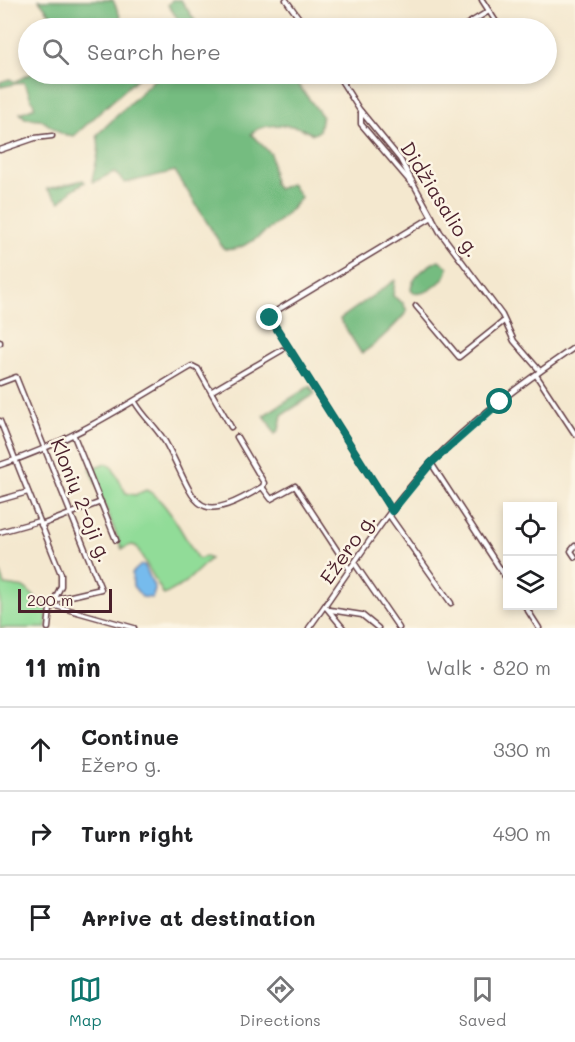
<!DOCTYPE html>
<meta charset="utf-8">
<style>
body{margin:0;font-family:Mali,sans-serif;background:#f6f6f6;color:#202124}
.controls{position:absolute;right:18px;bottom:18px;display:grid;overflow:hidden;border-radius:0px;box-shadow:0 3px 9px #0003}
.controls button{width:54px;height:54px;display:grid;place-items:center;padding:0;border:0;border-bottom:2px solid #e0e0e0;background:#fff;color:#202124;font:30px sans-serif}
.scale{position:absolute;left:18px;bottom:15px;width:94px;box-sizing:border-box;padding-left:6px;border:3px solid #4a1f2b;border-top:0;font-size:16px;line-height:21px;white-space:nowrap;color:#4a1f2b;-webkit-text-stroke:4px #fcf5e5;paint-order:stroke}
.stop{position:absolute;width:18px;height:18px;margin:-14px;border:4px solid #0f766e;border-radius:50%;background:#fff}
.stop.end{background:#0f766e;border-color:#fff;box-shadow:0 2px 6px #0008}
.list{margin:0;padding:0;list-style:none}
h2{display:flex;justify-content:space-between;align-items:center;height:78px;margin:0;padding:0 24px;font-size:26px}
h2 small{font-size:20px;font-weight:400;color:#757577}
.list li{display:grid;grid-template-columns:39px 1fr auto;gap:18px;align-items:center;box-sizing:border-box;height:84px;padding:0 24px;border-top:2px solid #e0e0e0}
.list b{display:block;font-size:22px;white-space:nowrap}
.list p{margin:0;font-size:20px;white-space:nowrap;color:#757577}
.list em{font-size:20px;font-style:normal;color:#757577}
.icon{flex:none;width:33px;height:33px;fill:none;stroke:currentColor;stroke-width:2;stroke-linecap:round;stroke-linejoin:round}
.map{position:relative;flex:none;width:575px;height:628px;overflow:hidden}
.search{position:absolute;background:#fff;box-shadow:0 3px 9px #0003;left:18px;right:18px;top:18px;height:66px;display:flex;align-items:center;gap:15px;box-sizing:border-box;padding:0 21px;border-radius:33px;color:#757577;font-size:22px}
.sheet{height:330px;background:#fff}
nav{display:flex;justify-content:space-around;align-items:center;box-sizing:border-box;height:84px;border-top:2px solid #e0e0e0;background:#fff;font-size:16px;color:#757577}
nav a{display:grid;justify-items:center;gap:3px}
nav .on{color:#0f766e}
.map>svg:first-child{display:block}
</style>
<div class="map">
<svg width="575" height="628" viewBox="0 0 575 628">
<rect width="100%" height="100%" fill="#fcf5e5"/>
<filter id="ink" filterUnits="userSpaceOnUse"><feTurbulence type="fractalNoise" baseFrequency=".0167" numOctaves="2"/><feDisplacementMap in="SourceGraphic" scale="12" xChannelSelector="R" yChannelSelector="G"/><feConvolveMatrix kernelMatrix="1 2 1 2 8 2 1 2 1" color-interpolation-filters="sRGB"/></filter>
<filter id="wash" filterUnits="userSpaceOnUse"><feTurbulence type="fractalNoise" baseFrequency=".008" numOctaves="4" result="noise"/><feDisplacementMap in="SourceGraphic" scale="24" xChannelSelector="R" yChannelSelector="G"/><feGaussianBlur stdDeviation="1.35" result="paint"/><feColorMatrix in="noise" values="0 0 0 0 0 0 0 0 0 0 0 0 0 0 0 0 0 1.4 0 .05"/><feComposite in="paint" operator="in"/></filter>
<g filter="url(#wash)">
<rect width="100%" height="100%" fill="#f4e8cf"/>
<!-- green -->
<g fill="#91dc98" stroke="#6e7e62" stroke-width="1.5">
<path d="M105,463L112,467L126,493L135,495L146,490C165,497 187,541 197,558L200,559L205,556L210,559L184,584L164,595L136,546L131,545L122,549L90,469Z"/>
<path d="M0,571L5,585L25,588L48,609L46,628H0Z"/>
</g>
<!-- forest -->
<g fill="#74bc80" stroke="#5f6e56" stroke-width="1.5">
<path d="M39,0H113L124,25L140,24L145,28H61Z"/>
<path d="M172,0H181L196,22L189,28H184L168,5Z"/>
<path d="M29,74H142L74,136L62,134L40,119L25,118L20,113L35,107L24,82L0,87V82L10,79L15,82Z"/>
<path d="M160,74H290L322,116L319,131L314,134C307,133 304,128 297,127C285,124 259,124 251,134L271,154L274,184L278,189L291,184L301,197C292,212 241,258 223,248L175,171L125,183L114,172L94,182L92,181C94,166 102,152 97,135Z"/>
<path d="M83,180L85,182L72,190L60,202L47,189Z"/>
<path d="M439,260L448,267C447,280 427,296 414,293L411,290C411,277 428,265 439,260Z"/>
<path d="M395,280L393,296L403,303L407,311C401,320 371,350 361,353L340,319Z"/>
<path d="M310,386L315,394L282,415L279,430L275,434L264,415Z"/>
</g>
<!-- water -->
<path fill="#76bbed" stroke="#606d8c" stroke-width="1.5" d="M141,565L145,566L155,589L152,598L142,597L133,586L132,573Z"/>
</g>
<g filter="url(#ink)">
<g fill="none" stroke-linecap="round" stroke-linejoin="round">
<!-- minor casing -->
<g stroke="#643d44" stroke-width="7">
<g id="minor">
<path d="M286,0L306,28"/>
<path d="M482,0L500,28"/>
<path d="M461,28L489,11"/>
<path d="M337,74L359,109L400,159L440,232L502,315L514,341L540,371"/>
<path d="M528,74L529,76"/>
<path d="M361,112V124L412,184"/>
<path d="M0,150L35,138L52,136"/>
<path d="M416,306L459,357L504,321"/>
<path d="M271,314L432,217"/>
<path d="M270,318L392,511"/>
<path d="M0,343V342"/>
<path d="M536,375L575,434"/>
<path d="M0,383L16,377L101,589L54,600"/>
<path d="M212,391L282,350"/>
<path d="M135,402C144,418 160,430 168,447C197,502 193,529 262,487L271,499L295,486L350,570"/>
<path d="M0,421L61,574V586L50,609L48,628"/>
<path d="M74,436L116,540"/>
<path d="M237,437L264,483L263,487"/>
<path d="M431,463L508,581"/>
<path d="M0,465C70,443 129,403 192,366L198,369L231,427"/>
<path d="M0,500L28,492"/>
<path d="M389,515L451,603"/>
<path d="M41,525L101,502"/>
<path d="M0,532L39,521"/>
<path d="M575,546L571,551L575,557"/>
<path d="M355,564L399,628"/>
<path d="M52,605L134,628"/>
<path d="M325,606L343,628"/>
<path d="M525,606L539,628"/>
<path d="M330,610L362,615L378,628"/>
<path d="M309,628C348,574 384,514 429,465C471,420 524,382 575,347"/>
</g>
</g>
<!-- minor -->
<use href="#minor" stroke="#fff" stroke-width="4"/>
</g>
</g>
<g fill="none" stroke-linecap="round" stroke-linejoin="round" filter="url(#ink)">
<!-- route -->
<path stroke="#0f766e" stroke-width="8" d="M270,318L392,511L431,463L500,402"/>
</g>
<g text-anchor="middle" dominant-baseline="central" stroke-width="5" stroke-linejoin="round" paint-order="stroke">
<!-- street labels -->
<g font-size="20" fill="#4a1f2b" stroke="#fcf5e5">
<text transform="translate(441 199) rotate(58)">Didžiasalio g.</text>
<text transform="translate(82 500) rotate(68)">Klonių 2-oji g.</text>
<text transform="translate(347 548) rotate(-55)">Ežero g.</text>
</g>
</g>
</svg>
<div class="controls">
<button><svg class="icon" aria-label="locate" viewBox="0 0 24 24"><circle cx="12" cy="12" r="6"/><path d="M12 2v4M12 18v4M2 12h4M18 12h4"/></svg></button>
<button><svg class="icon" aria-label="layers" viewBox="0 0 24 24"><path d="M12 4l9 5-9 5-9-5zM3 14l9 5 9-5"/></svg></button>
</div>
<div class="scale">200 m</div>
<div class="stop" style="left:500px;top:402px"></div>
<div class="stop end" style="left:270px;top:318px"></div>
<div class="search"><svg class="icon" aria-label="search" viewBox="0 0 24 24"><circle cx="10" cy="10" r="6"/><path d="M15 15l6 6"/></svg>Search here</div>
</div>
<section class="sheet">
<h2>11 min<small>Walk · 820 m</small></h2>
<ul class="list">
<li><svg class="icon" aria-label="ahead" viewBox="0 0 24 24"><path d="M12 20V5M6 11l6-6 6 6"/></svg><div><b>Continue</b><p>Ežero g.</p></div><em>330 m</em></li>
<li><svg class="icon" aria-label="right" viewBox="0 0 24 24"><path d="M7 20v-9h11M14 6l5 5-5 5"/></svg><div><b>Turn right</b></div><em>490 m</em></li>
<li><svg class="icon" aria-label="arrive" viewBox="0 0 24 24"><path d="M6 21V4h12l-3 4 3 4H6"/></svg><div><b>Arrive at destination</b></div></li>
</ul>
</section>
<nav>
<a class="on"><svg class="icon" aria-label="map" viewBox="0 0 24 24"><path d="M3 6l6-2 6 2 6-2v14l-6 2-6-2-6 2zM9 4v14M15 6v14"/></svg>Map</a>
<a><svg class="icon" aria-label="directions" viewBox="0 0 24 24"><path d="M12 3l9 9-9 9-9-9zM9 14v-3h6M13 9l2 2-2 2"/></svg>Directions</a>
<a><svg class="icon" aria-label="saved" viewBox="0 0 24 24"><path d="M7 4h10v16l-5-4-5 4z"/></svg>Saved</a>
</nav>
